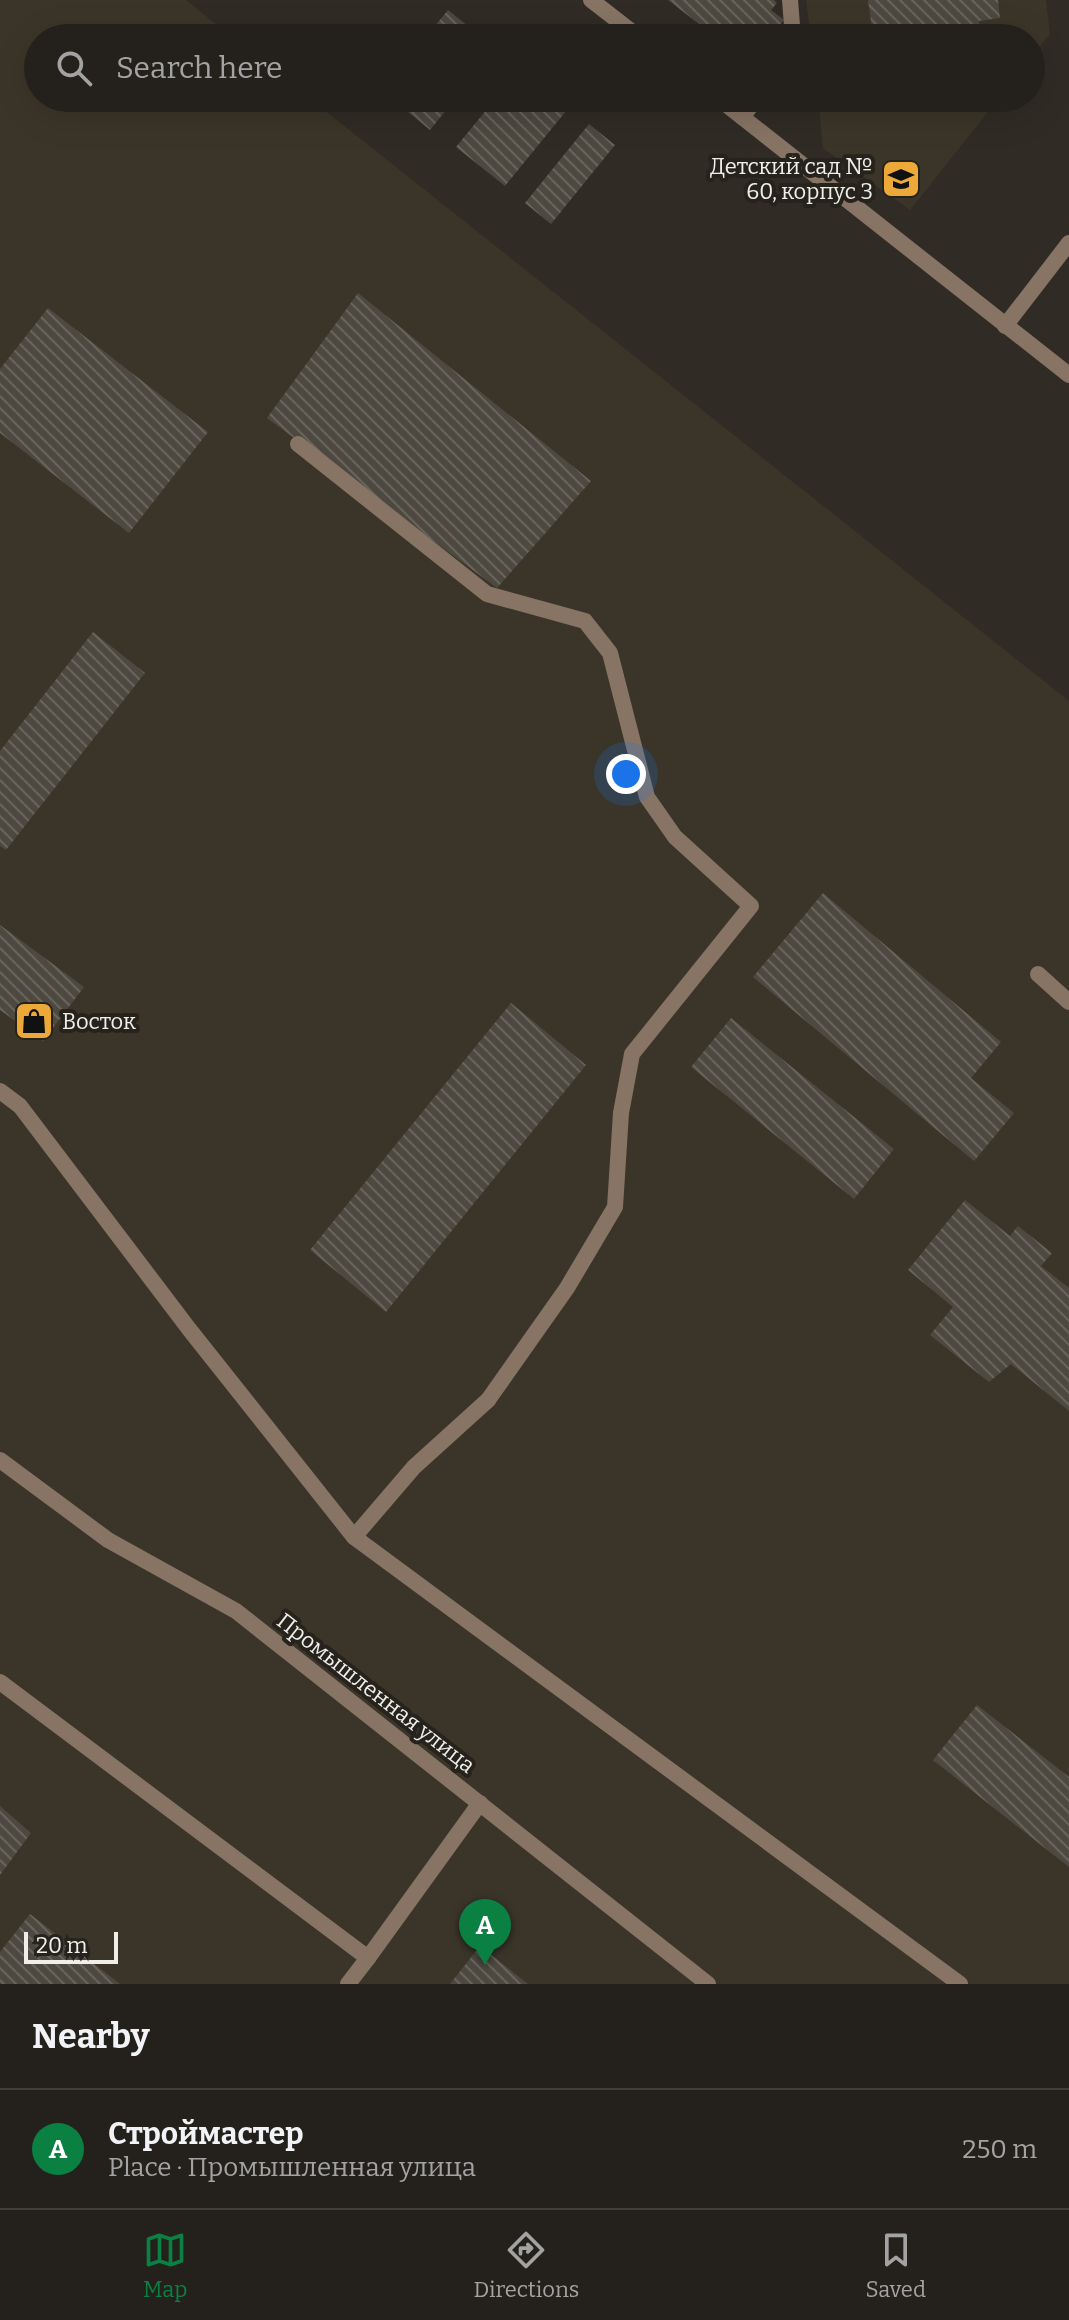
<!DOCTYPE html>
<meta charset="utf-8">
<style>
body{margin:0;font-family:Bitter,serif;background:#2c2925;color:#f1f3f6}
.scale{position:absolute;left:24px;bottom:20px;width:94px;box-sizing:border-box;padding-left:8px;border:4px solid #f0eee9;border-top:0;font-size:22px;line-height:28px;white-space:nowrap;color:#f0eee9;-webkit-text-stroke:6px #26231c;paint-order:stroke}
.you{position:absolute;left:626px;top:774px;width:28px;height:28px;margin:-20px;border:6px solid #fff;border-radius:50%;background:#1a73e8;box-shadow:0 0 0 12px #1a73e833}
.badge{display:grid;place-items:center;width:52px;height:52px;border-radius:50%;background:#0b8043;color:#fff;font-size:26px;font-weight:700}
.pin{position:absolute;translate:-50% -66px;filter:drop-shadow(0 2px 4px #0008)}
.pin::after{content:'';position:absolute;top:42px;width:28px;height:24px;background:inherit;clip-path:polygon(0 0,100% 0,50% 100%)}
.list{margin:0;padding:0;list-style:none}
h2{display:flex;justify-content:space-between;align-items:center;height:104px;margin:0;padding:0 32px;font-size:34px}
h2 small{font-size:26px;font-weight:400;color:#a3a3a3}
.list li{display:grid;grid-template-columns:52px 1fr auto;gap:24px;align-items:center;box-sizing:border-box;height:120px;padding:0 32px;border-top:2px solid #413e3b}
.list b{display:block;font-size:30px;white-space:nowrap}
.list p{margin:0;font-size:26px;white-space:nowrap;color:#a3a3a3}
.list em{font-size:26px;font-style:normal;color:#a3a3a3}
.icon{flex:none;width:44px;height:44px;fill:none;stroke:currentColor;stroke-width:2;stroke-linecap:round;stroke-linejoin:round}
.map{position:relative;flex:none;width:1069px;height:1984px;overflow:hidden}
.search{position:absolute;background:#24211c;box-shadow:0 8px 32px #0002;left:24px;right:24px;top:24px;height:88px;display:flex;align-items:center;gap:20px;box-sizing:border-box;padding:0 28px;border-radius:44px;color:#a3a3a3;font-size:30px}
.sheet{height:224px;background:#24211c}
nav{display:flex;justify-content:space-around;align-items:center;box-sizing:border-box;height:112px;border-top:2px solid #413e3b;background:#24211c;font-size:22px;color:#a3a3a3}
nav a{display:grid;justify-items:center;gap:4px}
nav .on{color:#0b8043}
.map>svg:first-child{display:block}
</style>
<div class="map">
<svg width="1069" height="1984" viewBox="0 0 1069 1984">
<defs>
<pattern id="building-back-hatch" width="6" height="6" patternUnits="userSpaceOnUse" patternTransform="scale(2)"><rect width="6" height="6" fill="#4d4941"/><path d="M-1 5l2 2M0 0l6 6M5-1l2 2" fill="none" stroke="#67645c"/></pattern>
</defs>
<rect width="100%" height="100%" fill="#302c25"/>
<!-- built -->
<g fill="#3b3529">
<path d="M0,0H186L233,38H38V98H309L1069,701V1984H0Z"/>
<path d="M806,0H1046L1050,34L1031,57V38H811Z"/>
<path d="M818,98H999L910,210L823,148Z"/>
</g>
<!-- building -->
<g fill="url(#building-back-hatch)">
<path d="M668,0H774L777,3L771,10L784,20L769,38H717Z"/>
<path d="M868,0H998L1000,18L979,21L981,38H891L890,34L873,36Z"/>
<path d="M448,10L483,38H425Z"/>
<path d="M391,98H456L430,130Z"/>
<path d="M496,98H562L571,105L505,186L456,147Z"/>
<path d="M589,124L615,145L551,224L525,203Z"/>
<path d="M358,293L591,481L497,588L267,418Z"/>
<path d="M48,308L208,432L129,533L0,433V369Z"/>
<path d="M93,632L145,673L6,850L0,846V751Z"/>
<path d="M823,893L1001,1042L971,1078L1014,1113L974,1161L753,977Z"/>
<path d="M0,925L84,987L43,1041L0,1010Z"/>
<path d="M511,1003L586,1065L386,1312L310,1250Z"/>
<path d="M731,1018L894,1149L854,1199L691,1067Z"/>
<path d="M965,1200L1010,1236L1018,1226L1052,1253L1041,1266L1069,1288V1411L1011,1364L989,1382L930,1335L953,1307L908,1270Z"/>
<path d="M977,1705L1069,1777V1867L933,1760Z"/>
<path d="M0,1806L31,1833L0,1875Z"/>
<path d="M30,1914L120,1984H0V1952Z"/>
<path d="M480,1946L528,1984H450Z"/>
</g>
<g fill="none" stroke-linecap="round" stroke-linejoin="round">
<!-- service -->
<g stroke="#877465" stroke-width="16">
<path d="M591,0L640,38"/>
<path d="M790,0L793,38"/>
<path d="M718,98L742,117L757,98"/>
<path d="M742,117L1069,375"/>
<path d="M1005,326L1069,243"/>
<path d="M298,444L487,594L585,621L610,653L647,797L675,837L751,906L632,1054L621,1113L615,1207L567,1288L488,1400"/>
<path d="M1038,974L1069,1002"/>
<path d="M0,1682L368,1958L480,1803"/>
<path d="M348,1984L368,1958"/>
</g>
<!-- minor -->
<g stroke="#877465" stroke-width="16">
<path d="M0,1091L20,1106L189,1329L354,1537L960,1984"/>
<path d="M0,1460L108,1540L236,1611L708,1984"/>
<path d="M354,1537L414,1467L488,1400"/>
</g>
</g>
<!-- icons -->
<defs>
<g id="school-square" transform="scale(2)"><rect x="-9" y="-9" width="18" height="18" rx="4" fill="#eca93a" stroke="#26231c"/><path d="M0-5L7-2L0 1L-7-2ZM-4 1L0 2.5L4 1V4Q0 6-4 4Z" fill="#111"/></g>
<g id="shop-square" transform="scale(2)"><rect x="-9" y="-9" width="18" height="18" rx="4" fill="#eca93a" stroke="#26231c"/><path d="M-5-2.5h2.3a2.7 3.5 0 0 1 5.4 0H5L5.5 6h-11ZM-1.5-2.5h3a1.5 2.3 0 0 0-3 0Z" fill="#111"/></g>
</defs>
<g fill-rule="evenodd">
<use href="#school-square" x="901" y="179"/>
<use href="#shop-square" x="34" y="1021"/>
</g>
<g text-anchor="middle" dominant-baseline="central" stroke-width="8" stroke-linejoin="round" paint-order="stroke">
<!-- poi labels -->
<g font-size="22" fill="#f0eee9" stroke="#26231c" text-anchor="end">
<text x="873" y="166">Детский сад №<tspan x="873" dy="25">60, корпус 3</tspan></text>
<text x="62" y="1021" text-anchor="start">Восток</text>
</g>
<!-- street labels -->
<g font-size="22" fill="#f0eee9" stroke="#26231c">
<text transform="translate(376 1693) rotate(38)">Промышленная улица</text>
</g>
</g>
</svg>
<div class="scale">20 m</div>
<div class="you"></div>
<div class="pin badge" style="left:485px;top:1965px">A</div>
<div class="search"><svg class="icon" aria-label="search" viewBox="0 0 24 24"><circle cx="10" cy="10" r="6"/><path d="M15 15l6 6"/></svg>Search here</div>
</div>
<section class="sheet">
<h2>Nearby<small></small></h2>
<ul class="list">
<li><span class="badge">A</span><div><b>Строймастер</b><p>Place · Промышленная улица</p></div><em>250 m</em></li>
</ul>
</section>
<nav>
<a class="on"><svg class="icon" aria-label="map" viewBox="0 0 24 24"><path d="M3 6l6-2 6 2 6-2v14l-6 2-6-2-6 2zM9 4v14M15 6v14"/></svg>Map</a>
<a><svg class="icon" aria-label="directions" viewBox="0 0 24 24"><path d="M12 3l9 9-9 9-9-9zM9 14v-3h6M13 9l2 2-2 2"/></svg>Directions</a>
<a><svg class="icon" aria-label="saved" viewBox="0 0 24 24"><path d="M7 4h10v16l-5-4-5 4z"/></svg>Saved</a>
</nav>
